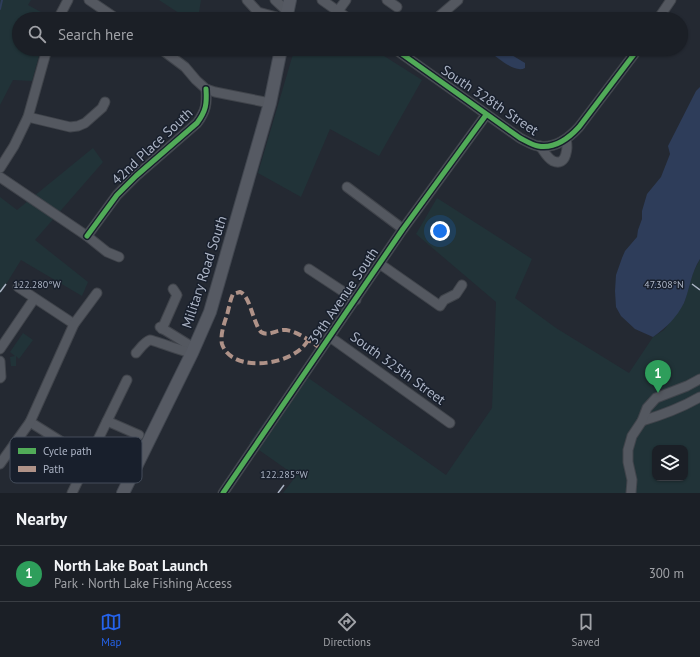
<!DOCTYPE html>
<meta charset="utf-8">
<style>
body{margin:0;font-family:"PT Sans",sans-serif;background:#282c32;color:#f1f3f6}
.controls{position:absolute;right:12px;bottom:12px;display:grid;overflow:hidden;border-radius:8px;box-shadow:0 1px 3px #0004}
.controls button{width:36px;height:36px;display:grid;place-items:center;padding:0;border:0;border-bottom:1px solid #393d43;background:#1b1f26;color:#f1f3f6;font:20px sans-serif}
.you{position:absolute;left:440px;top:231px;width:14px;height:14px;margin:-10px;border:3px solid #fff;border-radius:50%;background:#1a73e8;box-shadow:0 0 0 6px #1a73e833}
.badge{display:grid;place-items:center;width:26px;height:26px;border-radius:50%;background:#2563eb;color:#fff;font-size:13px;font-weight:700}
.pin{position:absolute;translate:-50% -33px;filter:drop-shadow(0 1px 2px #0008)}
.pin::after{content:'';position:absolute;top:21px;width:14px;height:12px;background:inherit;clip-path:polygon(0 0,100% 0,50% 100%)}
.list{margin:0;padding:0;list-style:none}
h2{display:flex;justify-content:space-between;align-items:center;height:52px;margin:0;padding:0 16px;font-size:17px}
h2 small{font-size:13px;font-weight:400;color:#a0a2a7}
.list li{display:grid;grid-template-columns:26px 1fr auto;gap:12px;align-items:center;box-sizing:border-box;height:56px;padding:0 16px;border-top:1px solid #393d43}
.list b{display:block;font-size:15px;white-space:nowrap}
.list p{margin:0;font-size:13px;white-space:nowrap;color:#a0a2a7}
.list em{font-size:13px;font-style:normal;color:#a0a2a7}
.icon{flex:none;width:22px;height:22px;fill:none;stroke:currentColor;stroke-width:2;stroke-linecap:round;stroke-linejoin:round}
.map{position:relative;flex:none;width:700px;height:493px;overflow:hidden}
.search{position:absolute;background:#1b1f26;box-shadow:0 1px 3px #0004;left:12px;right:12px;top:12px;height:44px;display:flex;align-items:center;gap:10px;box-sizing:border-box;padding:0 14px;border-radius:22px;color:#a0a2a7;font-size:15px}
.sheet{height:108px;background:#1b1f26}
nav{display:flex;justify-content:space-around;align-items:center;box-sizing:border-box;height:56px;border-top:1px solid #393d43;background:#1b1f26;font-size:11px;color:#a0a2a7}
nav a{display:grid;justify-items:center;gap:2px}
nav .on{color:#2563eb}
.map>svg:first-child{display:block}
</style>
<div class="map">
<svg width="700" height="493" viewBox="0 0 700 493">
<rect width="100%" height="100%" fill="#242932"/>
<!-- green -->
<g fill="#213338" fill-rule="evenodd">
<path d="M0,0H31L28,5L52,18L51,19H19V49H41L32,81L13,80L0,105Z"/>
<path d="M159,0H201L198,19H188Z"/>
<path d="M302,49H373L422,80L379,156L330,129L301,197L258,173L293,54Z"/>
<path d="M93,148L103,162L35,240L88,282L82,296L21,260L0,294V197L17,210Z"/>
<path d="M437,198L532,259L515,298L556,328L629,373L653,337L664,330L684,303L693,273L700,259V493H283L296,476L249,443L300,372L446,475L492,408L496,302L416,234ZM655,448H685V478H655Z"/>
<path d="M23,333L33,340L19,359L16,356V366H11L10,357L15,356L10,352Z"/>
</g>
<!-- water -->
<g fill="#2e3d5a">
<path d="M486,49H502L525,63V68C514,74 495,55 486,49Z"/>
<path d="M700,87V259C691,273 690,288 684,303C677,317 666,328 653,337L635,329L621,316L616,307L615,291L616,275L622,258L625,251L637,237L638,230L642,219V211L647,194L661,177L670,154L668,146L696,91Z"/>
</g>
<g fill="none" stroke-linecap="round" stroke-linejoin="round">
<!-- stream -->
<path stroke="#2e3d5a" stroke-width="2" d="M0,9L2,0"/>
<!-- minor casing -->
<g stroke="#40444b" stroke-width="11">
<g id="minor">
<path d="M89,0L117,19"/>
<path d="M247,0L258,12L284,19"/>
<path d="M275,0L288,12"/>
<path d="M322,0L349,19"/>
<path d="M387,0L397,7"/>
<path d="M338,11L346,0"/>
<path d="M58,19L68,0"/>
<path d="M436,19L458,0"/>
<path d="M658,19L671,0"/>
<path d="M161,49L185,67L196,80L206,89L215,92L270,103"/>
<path d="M395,49L520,138C526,141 532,145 538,146C554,149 569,138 579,127L638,49"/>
<path d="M28,117L70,127L78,126L85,123L102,108L105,102"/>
<path d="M540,146C544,151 547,158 553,161C567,167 568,147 566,139"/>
<path d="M0,168L14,146L28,117L47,49"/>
<path d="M0,177L87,236L107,252L119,257"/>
<path d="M347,187L403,229"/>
<path d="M87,236L117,195L136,176L197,123C206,111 207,104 206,89"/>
<path d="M380,264L440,306L444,300L456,294L462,285"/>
<path d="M309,269L356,300"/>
<path d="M18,287L74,324"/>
<path d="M160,327L194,348"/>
<path d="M162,329L177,295L173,289"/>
<path d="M330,337L450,423"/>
<path d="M0,349L34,299"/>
<path d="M136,353C140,349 144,342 150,340C153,340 185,352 192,353"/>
<path d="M0,361L1,377L0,378"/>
<path d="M107,421L139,435"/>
<path d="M642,421C662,415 681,408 700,397"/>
<path d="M30,422L89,459"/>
<path d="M0,464L30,422L74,324L97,293"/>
<path d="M72,493L127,380"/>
<path d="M223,493L403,229L486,115"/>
<path d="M631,493L632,480L628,462V450L632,436L642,421L647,408L656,398L687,386L700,379"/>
</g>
</g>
<!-- major casing -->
<g stroke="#41464f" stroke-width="14">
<g id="major">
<path d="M286,19L290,0"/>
<path d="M123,493L192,353L210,312L270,103L281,49"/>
</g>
</g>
<!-- minor -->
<use href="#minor" stroke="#545860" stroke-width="9"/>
<!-- major -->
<use href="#major" stroke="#565a63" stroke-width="12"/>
<!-- quiet -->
<g stroke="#af9288" stroke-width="4" stroke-dasharray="8 4" stroke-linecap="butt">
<path d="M545,54L549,49"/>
<path d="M308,340C296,365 232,375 222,344C220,335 224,324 227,315C229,308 230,300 233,294L240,292C250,295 253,323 261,332C269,337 277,329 286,330C300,332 310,342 322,349"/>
</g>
<!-- cycleway casing -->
<g stroke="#181f2c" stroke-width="8">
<g id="cycleway">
<path d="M395,49L520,138C526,141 532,145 538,146C554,149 569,138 579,127L638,49"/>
<path d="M87,236L117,195L136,176L197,123C206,111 207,104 206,89"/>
<path d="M223,493L403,229L486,115"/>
</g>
</g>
<!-- cycleway -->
<use href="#cycleway" stroke="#51ab58" stroke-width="5"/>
</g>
<!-- ticks -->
<path fill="none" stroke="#acb4c5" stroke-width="1.5" d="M692,284L700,290M0,292L6,284M278,493L284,485"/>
<g text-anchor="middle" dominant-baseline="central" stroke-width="3" stroke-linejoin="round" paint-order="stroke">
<!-- street labels -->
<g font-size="14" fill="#acb4c5" stroke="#181f2c">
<text transform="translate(490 100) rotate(34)">South 328th Street</text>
<text transform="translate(152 146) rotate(-43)">42nd Place South</text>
<text transform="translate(204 272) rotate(-72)">Military Road South</text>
<text transform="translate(343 296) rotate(-56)">39th Avenue South</text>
<text transform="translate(398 368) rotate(36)">South 325th Street</text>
</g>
</g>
<!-- legend -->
<rect x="10" y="437" width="132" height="46" rx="6" fill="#181f2c" stroke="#444c5a" stroke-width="1"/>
<rect x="18" y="448" width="18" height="6" fill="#51ab58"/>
<rect x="18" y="466" width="18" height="6" fill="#af9288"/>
<g font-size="11" fill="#acb4c5">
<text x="43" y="455">Cycle path</text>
<text x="43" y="473">Path</text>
</g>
<g font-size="10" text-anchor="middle" fill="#acb4c5" stroke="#181f2c" stroke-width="3" stroke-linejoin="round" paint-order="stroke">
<text x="37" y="288">122.280°W</text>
<text x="664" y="288">47.308°N</text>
<text x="284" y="478">122.285°W</text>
</g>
</svg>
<div class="controls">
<button><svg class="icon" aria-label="layers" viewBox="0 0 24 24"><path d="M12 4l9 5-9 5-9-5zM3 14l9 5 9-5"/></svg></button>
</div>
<div class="you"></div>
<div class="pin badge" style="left:658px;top:393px;background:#2e9e5b">1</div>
<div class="search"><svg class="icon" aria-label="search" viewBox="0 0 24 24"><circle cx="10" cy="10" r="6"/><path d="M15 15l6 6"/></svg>Search here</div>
</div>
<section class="sheet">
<h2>Nearby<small></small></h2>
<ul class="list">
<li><span class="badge" style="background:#2e9e5b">1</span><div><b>North Lake Boat Launch</b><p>Park · North Lake Fishing Access</p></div><em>300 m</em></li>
</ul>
</section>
<nav>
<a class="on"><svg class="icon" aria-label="map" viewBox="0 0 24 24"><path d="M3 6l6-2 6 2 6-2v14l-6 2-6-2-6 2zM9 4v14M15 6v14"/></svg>Map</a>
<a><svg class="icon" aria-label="directions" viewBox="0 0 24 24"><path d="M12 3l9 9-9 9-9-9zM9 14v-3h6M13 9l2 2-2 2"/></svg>Directions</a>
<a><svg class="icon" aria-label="saved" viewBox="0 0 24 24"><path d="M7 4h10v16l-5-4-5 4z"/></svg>Saved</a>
</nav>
